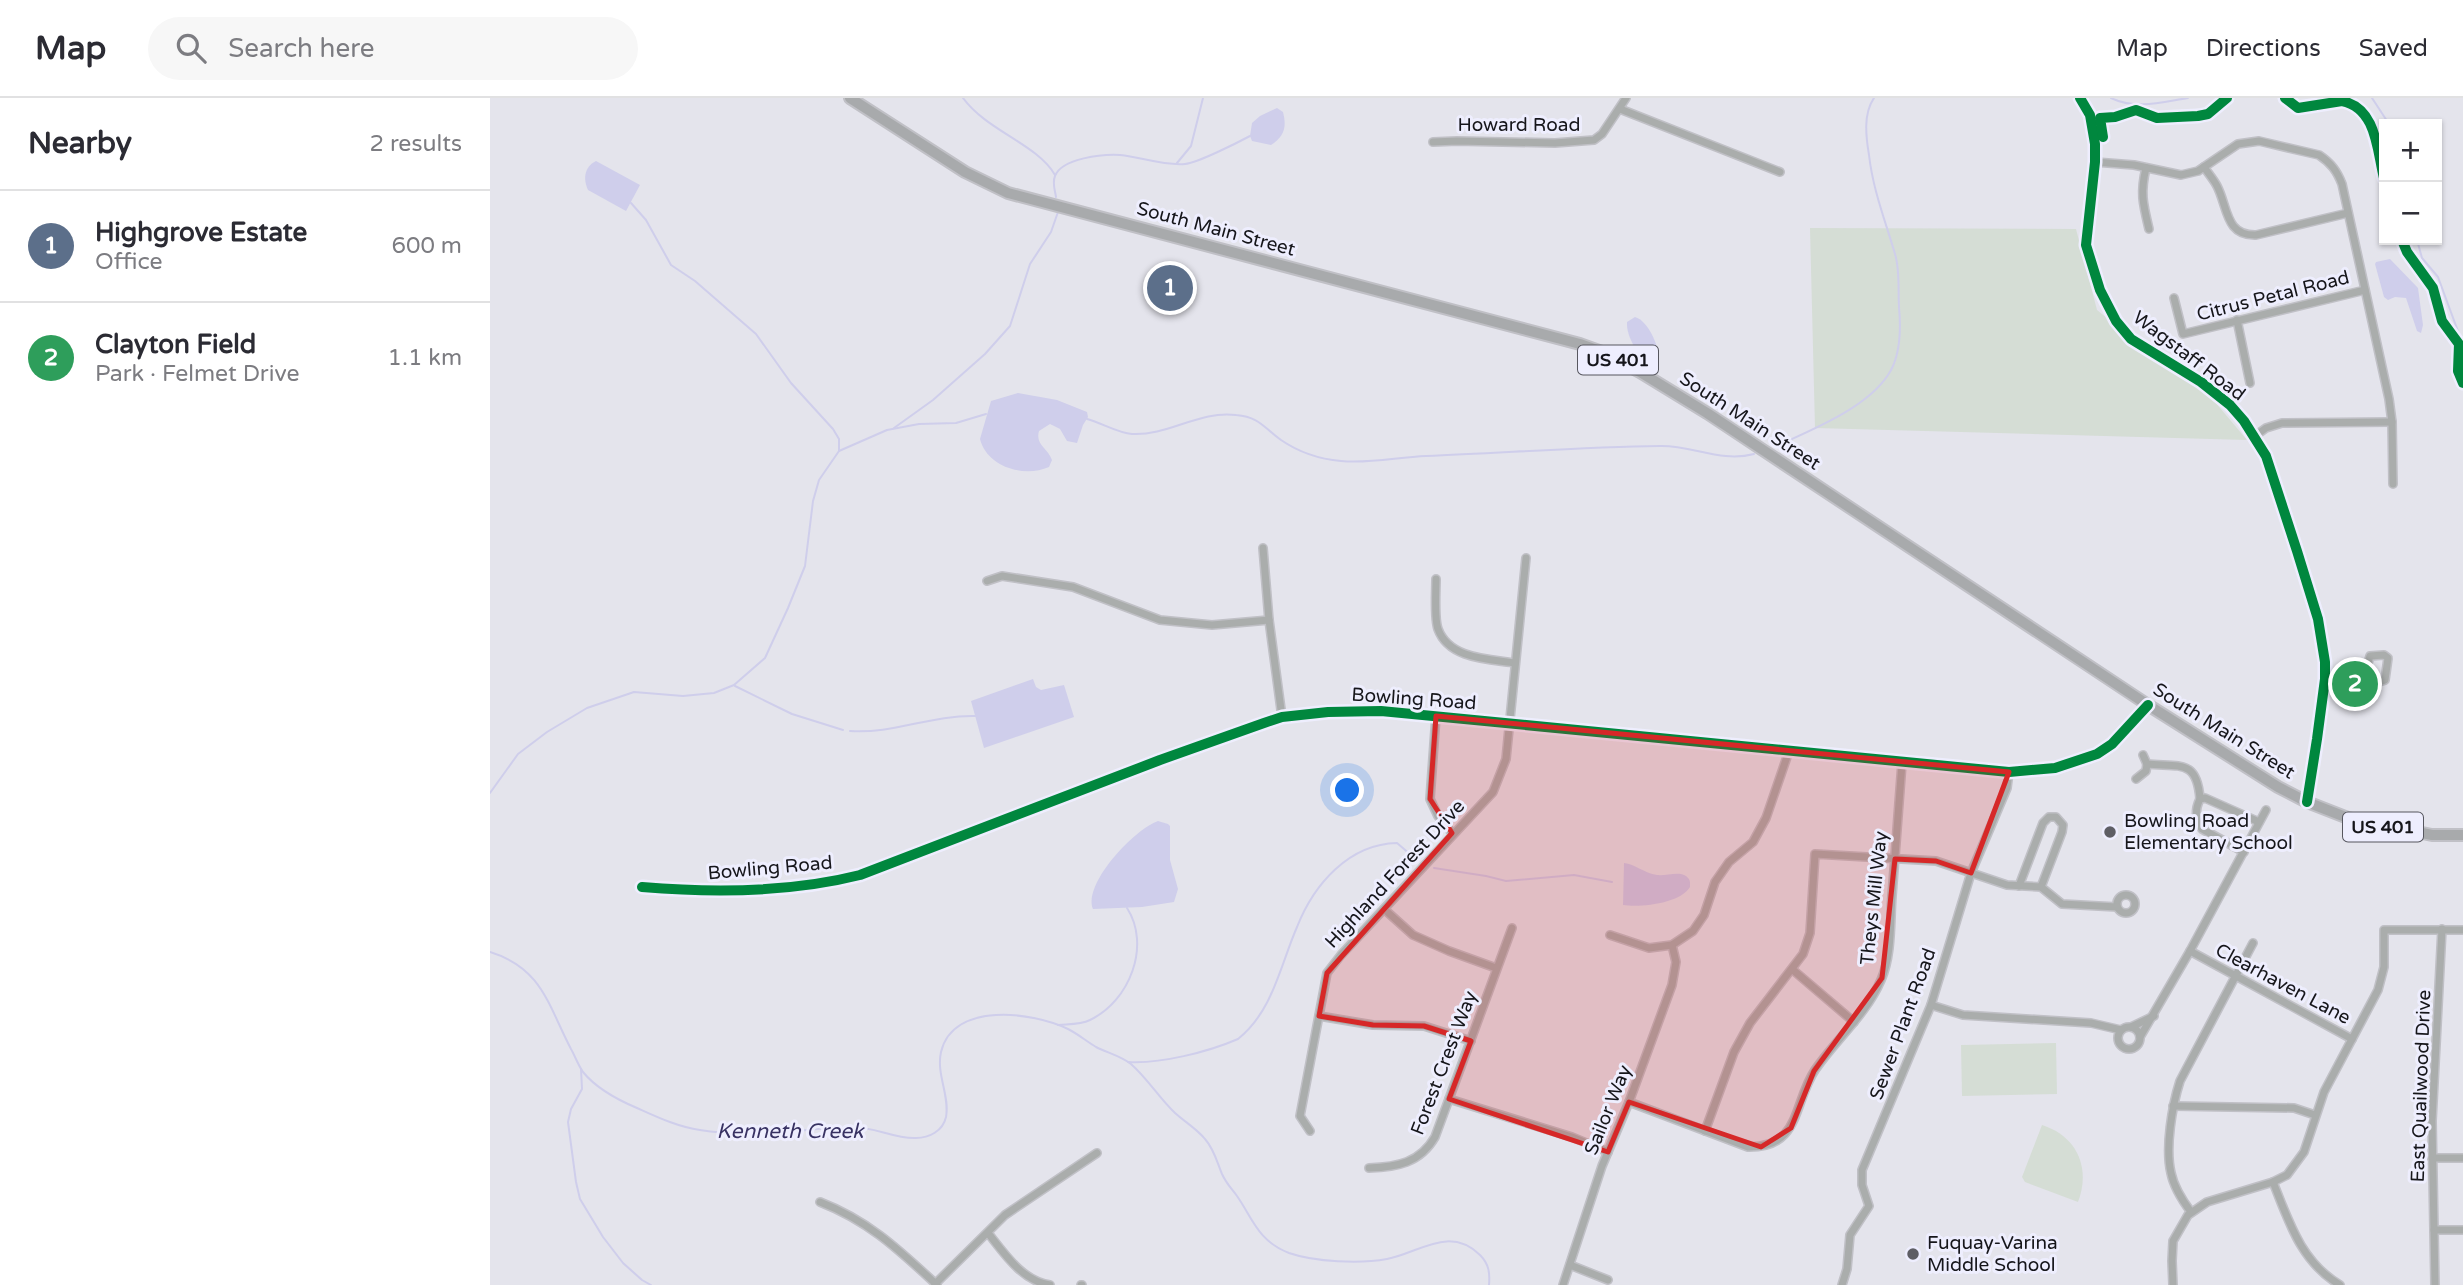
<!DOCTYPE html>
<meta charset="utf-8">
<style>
body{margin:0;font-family:"Varela Round",sans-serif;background:#f7f7f7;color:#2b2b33}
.controls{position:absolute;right:21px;top:21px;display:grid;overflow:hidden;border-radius:0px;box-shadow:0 2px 5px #0004}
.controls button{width:63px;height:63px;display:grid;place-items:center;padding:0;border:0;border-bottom:2px solid #e1e1e2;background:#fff;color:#2b2b33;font:35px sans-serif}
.you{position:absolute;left:858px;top:693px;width:24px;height:24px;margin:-18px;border:5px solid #fff;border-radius:50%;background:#1a73e8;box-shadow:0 0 0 10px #1a73e833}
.badge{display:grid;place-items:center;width:46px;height:46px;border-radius:50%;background:#db2777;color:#fff;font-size:23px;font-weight:700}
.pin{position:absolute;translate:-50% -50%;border:4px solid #fff;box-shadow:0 2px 7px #0006}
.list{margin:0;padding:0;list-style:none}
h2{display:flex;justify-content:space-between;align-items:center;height:91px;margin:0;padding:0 28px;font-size:30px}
h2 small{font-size:23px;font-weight:400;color:#7c7c81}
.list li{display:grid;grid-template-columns:46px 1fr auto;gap:21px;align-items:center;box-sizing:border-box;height:112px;padding:0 28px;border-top:2px solid #e1e1e2}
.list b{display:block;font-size:26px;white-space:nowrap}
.list p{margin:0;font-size:23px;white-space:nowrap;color:#7c7c81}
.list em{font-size:23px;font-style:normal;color:#7c7c81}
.icon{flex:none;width:38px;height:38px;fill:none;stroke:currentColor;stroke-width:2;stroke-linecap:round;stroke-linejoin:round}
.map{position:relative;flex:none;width:1973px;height:1187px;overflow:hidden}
header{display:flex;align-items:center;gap:42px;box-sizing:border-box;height:98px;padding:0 35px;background:#fff;border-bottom:2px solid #e1e1e2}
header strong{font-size:33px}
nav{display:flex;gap:38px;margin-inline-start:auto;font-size:24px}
.search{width:490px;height:63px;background:#f7f7f7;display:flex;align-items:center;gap:18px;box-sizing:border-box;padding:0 24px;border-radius:38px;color:#7c7c81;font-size:26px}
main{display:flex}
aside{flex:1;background:#fff}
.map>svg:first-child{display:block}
</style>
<header>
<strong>Map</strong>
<div class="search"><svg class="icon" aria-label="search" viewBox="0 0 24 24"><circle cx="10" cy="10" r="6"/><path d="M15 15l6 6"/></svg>Search here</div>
<nav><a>Map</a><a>Directions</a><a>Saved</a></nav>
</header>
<main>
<aside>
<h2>Nearby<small>2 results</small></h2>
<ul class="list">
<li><span class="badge" style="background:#5c6f8a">1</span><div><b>Highgrove Estate</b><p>Office</p></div><em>600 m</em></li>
<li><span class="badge" style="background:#2e9e5b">2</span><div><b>Clayton Field</b><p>Park · Felmet Drive</p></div><em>1.1 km</em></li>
</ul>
</aside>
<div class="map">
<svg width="1973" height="1187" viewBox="0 0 1973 1187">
<rect width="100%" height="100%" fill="#e4e4ec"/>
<!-- green -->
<g fill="#d5ddd5">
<path d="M1320,130L1586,131L1607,212L1658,253L1709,285L1757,342L1325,330Z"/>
<path d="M1566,945L1567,996L1472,998L1471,947Z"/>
<path d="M1552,1027C1587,1038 1601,1070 1588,1104L1535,1084L1532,1079Z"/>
</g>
<!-- water -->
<g fill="#cfceeb">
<path d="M787,10L793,14C797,30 794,38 781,47L762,43L760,38L762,25L770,18Z"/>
<path d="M106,63L150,87L136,113L98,92C93,81 94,69 106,63Z"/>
<path d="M1900,161L1928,190L1933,227L1931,235L1927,233L1916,200L1905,199L1898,202L1894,199L1885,166L1886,164Z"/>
<path d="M1145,219C1158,223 1168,246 1169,260L1164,266C1149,261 1136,239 1137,224Z"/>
<path d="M528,295L567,302L597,314L598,319L593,327L587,345L577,343L570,331L560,326L549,333C545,347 558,350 562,362L559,369C534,380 497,369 490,341L501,303Z"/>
<path d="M543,581L546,589L551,592L574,587L584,619L494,650L481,603Z"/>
<path d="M668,723L678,726L680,728V762L688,791L684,804L652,809L603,811C593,785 645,731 668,723Z"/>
<path d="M1134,765C1145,766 1154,775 1167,777C1176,778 1189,773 1196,778C1201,782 1200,784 1200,789C1191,805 1151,810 1133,807Z"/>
</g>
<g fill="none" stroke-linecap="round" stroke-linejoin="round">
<!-- stream -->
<g stroke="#cfceeb" stroke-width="2">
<path d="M473,0C497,33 547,46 565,77"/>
<path d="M1621,0C1646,12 1672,4 1698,0"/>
<path d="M1882,0L1899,26"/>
<path d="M687,65L701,48L713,0"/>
<path d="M566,99C565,92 562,85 565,78C572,60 613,56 630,57C651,59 673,68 695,66C707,65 747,45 760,38"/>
<path d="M141,105L156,122L181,167L205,183L266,236L301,285L343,331L349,341V353"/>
<path d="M1927,142L1932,160L1948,179L1973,247"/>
<path d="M597,321C612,325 628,335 642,336C678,338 710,312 746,317C770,319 774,330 791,342C810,355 828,361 851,363C879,366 908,359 936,358C1014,355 1091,349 1170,348C1202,347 1231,365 1264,356"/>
<path d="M404,330L443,302L495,256L520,228L540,166L561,134L568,114"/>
<path d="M1291,346C1326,330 1377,309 1398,277C1411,258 1411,231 1409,209C1408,192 1410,172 1405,156C1395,122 1383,92 1379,57C1376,39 1373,16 1384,0"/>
<path d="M245,588L302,616L353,632"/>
<path d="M360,633C404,636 440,617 486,618"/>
<path d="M0,695L28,656L57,634L97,610L144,594L193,598L224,595L244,587L275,560L298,510L315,468L323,403L329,382L349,353L397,332L429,326L466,325L496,316"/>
<path d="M944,770L996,778L1016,783L1084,777L1122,784"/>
<path d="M0,854C52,870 58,907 81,951C85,958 88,967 93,974C106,990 128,1002 147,1010C167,1019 188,1029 210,1032C259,1040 311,1031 361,1029C383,1028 404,1041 426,1040C439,1040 453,1033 456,1019C460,998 446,976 451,954C463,903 543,914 578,931C588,936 596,943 606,949C618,955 631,958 641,966C658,981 669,1000 685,1015C695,1024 707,1031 715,1041C724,1051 727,1064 732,1076C736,1085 741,1090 747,1098C763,1121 768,1143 799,1155C825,1164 870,1166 897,1161C929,1155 959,1127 990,1157C999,1166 1000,1175 999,1187"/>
<path d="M568,927C579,926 590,927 600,922C640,903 661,847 637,810"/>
<path d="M638,964C670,966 718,954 748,941C783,913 790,868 807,829C824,786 859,746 907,745L928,763"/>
<path d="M91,971L92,991L81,1011L78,1024L86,1084L90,1101L113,1139L133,1165L152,1182L161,1187"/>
</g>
<!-- minor casing -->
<g stroke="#c0c0c6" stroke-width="10">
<g id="minor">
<path d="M1590,0L1600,17L1605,46V64L1596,147L1610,192L1626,223L1641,241L1711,284L1740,307L1754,323L1776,358L1807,453L1828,521L1835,564V581L1827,641L1817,704"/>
<path d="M1130,11L1290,74"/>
<path d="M943,44L967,43L1065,45L1104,42L1112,36L1136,0"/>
<path d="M1605,64L1644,67L1691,77L1708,73L1748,46L1769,43L1829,57C1841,65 1847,73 1852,86L1899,301L1902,324L1903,386"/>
<path d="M1714,69C1718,75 1724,82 1727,88C1738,109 1735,138 1766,137L1858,115"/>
<path d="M1656,70C1650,95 1653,106 1659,131"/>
<path d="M1684,200L1693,236L1875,192"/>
<path d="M1747,222L1760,285"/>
<path d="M1765,338L1776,330L1792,325L1902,324"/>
<path d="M773,450L779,522L792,619"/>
<path d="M946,481C946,494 944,520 948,531C959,561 998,561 1025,565"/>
<path d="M497,483L512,478L583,489L670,522L722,527L779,522"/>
<path d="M1835,581L1859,580L1875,576C1882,583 1885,586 1895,582L1898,560L1894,557L1880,558L1875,576"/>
<path d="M946,618L940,701L948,718L962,735"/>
<path d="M1653,657L1657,666C1690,669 1707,661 1710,701"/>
<path d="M1646,681L1656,673L1657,666"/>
<path d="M1754,754L1712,731C1705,722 1705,711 1710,701L1715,700L1769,724"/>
<path d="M1529,788L1553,725L1559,719H1566L1573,727L1572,734L1551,789"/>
<path d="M152,789C224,795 299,795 370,777L670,662L774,625L792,619L838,614L891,613L1519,674L1565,670L1607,656L1622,646L1658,607"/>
<circle cx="1636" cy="806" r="9"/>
<path d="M894,811L923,837L959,853L1006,870"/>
<path d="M1120,837L1159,850L1182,847L1203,833L1214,817L1225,784L1239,764L1263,744L1276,720L1299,653"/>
<path d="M1700,853L1776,712"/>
<path d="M1303,872L1364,924"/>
<path d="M1441,907L1473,917L1601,925L1631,932"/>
<path d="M829,918L883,927L934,928L981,943"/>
<circle cx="1639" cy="940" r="11"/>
<path d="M1641,929L1664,918"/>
<path d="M1650,939L1700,853L1862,941"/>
<path d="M959,1001L1082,1039L1118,1054"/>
<path d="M1139,1004L1258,1049C1311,1050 1303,1005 1325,972C1346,941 1376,917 1391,882C1402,857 1400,825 1402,798C1405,754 1409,709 1412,665"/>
<path d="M1683,1008L1804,1010L1825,1017"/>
<path d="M820,1033L810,1018L837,875L851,857L1003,694L1016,661L1036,460"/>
<path d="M1215,1033L1244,954L1260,925L1313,856L1320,835L1325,756L1446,763L1517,787L1551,789L1572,806L1627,809"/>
<path d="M1942,1060H1973"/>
<path d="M879,1070C907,1069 930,1065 945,1039L1022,830"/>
<path d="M1783,1084C1799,1124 1811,1164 1850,1187"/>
<path d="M330,1104C379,1123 409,1152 447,1187"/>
<path d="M1701,1114C1692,1102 1684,1090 1681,1075C1675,1050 1682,1008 1690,983L1763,845"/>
<path d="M1944,1132H1973"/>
<path d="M498,1135C514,1155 532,1183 560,1187"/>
<path d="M1080,1167L1118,1182"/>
<path d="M445,1186L515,1117L607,1055"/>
<path d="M591,1187H592"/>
<path d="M1073,1187L1112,1068L1139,1004L1182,887L1186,864L1182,847"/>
<path d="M1352,1187L1357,1171L1360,1137L1379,1108L1372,1087V1072L1441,907L1481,775L1517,690L1519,674"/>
<path d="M1683,1187L1682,1163L1683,1143L1698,1117L1717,1104L1783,1084L1797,1077L1814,1054L1834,994L1888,892L1894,869V832H1973"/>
<path d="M1945,1187L1942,1023L1952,831"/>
</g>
</g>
<!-- highway casing -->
<g stroke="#c0c0c6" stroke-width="14">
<path id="highway" d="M360,0L475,74L518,95L1090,246L1115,255L1150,274L1217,315L1658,607L1788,689L1817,704L1858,720L1942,737H1973"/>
</g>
<!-- minor -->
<use href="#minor" stroke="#aaadac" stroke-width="7"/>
<!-- highway -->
<use href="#highway" stroke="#a8aaac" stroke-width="10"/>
<!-- cycleway casing -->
<g stroke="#eeeefe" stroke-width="15">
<g id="cycleway">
<path d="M1590,0L1600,17L1605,46V64L1596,147L1610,192L1626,223L1641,241L1711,284L1740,307L1754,323L1776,358L1807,453L1828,521L1835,564V581L1827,641L1817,704"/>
<path d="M1795,0L1808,10L1852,3C1887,10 1887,53 1894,80"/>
<path d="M1613,39L1610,20L1625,19L1646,12L1667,20L1708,18L1718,16L1737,0"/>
<path d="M1912,142L1917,154L1943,190L1952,223L1969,246L1968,273L1973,285"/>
<path d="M152,789C224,795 299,795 370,777L670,662L774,625L792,619L838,614L891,613L1519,674L1565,670L1607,656L1622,646L1658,607"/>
</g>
</g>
<!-- cycleway -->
<use href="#cycleway" stroke="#00873e" stroke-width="10"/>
</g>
<!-- marked area -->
<path fill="#d62828" fill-opacity="0.2" stroke="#d62828" stroke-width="5" stroke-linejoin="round" d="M946,618L1519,674L1481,775L1446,763L1405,761L1392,880L1324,973L1301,1030L1271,1049L1139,1004L1118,1054L959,1001L981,943L934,928L883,927L829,918L837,875L962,735L940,701Z"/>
<!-- markers -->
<g fill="#5e5e64" stroke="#eeeefe" stroke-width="2.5">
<circle cx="1620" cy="734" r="7"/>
<circle cx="1423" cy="1156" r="7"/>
</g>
<g text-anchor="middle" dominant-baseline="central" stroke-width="6" stroke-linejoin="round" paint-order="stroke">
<!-- shield labels -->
<g fill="#eeeefe" stroke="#57575f" stroke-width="2">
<rect x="1088" y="247.5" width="80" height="29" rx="5"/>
<rect x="1853" y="714.5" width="80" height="29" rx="5"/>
</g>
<g font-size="18" font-weight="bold" fill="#16161b">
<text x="1128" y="262">US 401</text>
<text x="1893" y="729">US 401</text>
</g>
<!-- street labels -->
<g font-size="19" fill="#16161b" stroke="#eeeefe">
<text x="1029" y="27">Howard Road</text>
<text transform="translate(726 131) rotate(15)">South Main Street</text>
<text transform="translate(1783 198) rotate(-14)">Citrus Petal Road</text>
<text transform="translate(1699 258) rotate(37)">Wagstaff Road</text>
<text transform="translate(1260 323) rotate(33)">South Main Street</text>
<text transform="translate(924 601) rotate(4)">Bowling Road</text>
<text transform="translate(1734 633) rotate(32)">South Main Street</text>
<text transform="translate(280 770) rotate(-5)">Bowling Road</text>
<text transform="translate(905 776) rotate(-47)">Highland Forest Drive</text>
<text transform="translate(1384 800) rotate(-84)">Theys Mill Way</text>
<text transform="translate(1793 886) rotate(28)">Clearhaven Lane</text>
<text transform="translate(1413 926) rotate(-70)">Sewer Plant Road</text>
<text transform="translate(954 965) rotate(-69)">Forest Crest Way</text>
<text transform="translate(1931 988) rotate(-88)">East Quailwood Drive</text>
<text transform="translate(1118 1012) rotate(-68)">Sailor Way</text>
</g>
<!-- poi labels -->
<g font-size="19" fill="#16161b" stroke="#eeeefe" text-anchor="start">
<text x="1634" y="723">Bowling Road<tspan x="1634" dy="22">Elementary School</tspan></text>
<text x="1437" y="1145">Fuquay-Varina<tspan x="1437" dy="22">Middle School</tspan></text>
</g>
<!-- water labels -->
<g font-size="21" font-style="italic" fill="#383263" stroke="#eeeefe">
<text x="300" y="1033">Kenneth Creek</text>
</g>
</g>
</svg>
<div class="controls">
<button>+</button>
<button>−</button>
</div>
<div class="you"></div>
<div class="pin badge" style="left:680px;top:190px;background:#5c6f8a">1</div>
<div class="pin badge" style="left:1865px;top:586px;background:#2e9e5b">2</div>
</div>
</main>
